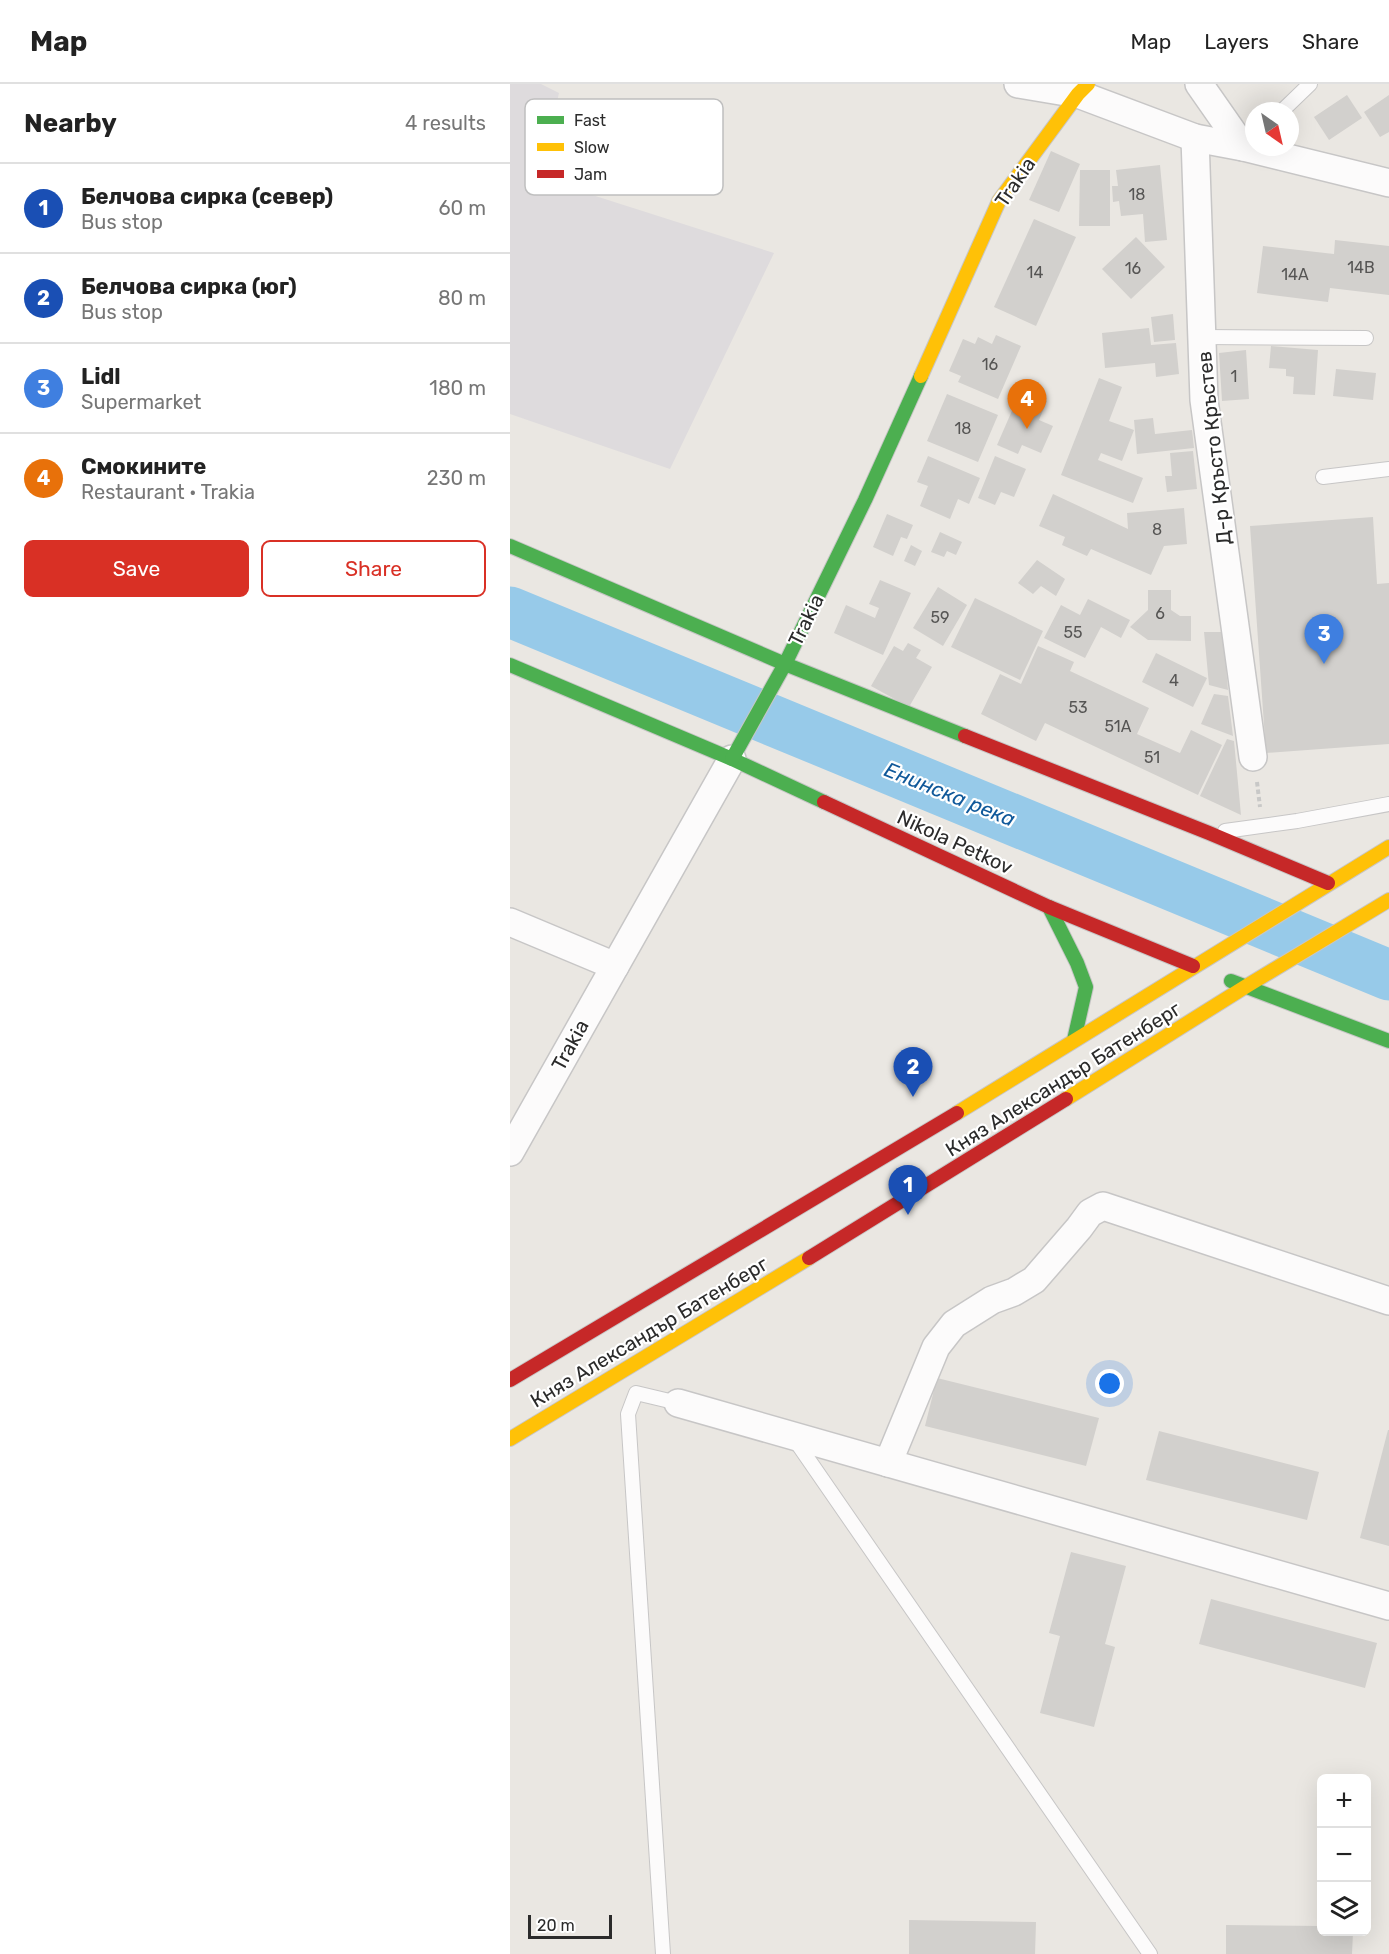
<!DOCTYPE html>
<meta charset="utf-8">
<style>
body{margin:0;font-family:Rubik,sans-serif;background:#f2f2f2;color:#222}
.controls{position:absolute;right:18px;bottom:18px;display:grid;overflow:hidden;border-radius:9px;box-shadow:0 6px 24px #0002}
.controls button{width:54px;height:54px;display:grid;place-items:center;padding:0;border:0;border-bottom:2px solid #e0e0e0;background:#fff;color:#222;font:30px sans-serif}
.compass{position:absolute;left:735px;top:18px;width:54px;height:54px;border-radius:50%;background:#fff;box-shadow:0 6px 24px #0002;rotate:146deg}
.scale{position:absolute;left:18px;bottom:15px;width:84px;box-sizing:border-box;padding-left:6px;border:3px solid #2b2b2b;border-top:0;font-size:16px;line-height:21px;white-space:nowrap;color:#2b2b2b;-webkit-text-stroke:4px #fff;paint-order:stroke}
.you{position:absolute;left:600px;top:1300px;width:21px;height:21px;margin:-15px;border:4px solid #fff;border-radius:50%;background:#1a73e8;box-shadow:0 0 0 9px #1a73e833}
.badge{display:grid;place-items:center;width:39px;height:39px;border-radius:50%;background:#d93025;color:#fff;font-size:20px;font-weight:700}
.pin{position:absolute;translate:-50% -50px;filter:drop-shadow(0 2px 3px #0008)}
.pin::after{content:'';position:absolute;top:32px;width:21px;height:18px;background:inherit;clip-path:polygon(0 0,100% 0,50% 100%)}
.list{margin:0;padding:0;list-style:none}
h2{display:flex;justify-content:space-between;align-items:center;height:78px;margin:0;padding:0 24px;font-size:26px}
h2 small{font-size:20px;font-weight:400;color:#767676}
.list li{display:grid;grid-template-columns:39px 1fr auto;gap:18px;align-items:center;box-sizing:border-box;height:90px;padding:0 24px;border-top:2px solid #e0e0e0}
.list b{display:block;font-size:22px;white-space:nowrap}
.list p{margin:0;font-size:20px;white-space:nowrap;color:#767676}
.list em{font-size:20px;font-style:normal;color:#767676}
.actions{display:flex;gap:12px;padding:18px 24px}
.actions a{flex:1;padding:14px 0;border:2px solid #d93025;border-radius:9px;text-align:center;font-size:21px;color:#d93025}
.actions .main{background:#d93025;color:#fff}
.icon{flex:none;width:33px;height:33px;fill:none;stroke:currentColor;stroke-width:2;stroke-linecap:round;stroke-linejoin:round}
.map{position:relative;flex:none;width:879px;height:1870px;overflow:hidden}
header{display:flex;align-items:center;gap:36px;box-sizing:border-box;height:84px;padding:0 30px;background:#fff;border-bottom:2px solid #e0e0e0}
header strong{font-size:28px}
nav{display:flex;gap:33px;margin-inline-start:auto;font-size:21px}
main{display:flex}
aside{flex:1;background:#fff}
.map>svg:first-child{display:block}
</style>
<header>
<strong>Map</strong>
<nav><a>Map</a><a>Layers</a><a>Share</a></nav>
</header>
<main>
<aside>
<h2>Nearby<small>4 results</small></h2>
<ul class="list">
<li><span class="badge" style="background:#1a4fb4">1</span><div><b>Белчова сирка (север)</b><p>Bus stop</p></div><em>60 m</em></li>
<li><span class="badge" style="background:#1a4fb4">2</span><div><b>Белчова сирка (юг)</b><p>Bus stop</p></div><em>80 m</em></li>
<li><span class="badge" style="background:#3f7fe0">3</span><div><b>Lidl</b><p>Supermarket</p></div><em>180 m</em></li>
<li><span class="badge" style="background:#e8710a">4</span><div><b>Смокините</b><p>Restaurant · Trakia</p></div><em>230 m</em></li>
</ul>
<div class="actions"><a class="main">Save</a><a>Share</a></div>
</aside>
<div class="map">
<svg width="879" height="1870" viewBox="0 0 879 1870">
<rect width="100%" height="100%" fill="#eae7e2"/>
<!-- industrial -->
<path fill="#dedbdd" d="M0,0H31L49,9L29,94L264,169L160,385L0,330Z"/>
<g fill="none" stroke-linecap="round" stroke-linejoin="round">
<!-- river -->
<path stroke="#97cae9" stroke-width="51" d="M0,528L879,891"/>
</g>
<!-- building -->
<g fill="#d2d0cd">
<path d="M837,11L852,34L819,56L804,33Z"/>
<path d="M879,11V48L870,53L854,28Z"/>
<path d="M541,67L570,80L549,128L519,116Z"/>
<path d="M650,81L657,156L635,158L633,130L611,132L609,117L603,118L602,102H608L606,86Z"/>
<path d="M570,86H600V142H569Z"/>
<path d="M524,135L566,153L526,242L484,223Z"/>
<path d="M626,153L655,183L621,215L592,185Z"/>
<path d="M825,156L879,162V211L820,204L818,218L747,209L753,162L824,170Z"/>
<path d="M663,230L665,256L644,258L641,233Z"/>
<path d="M639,244L641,261L666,259L669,290L646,293L645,279L595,284L592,249Z"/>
<path d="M486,251L511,262L488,315L448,298L451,292L439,287L453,255L465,260L468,253L482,260Z"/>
<path d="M761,262L808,266L805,311L783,310L784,293L776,292V285L759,284Z"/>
<path d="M736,266L739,315L712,317L709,269Z"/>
<path d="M826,285L866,289L863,316L823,312Z"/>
<path d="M589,294L612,303L599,337L624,346L612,377L591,369L588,376L633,394L623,419L551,391Z"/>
<path d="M511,306L537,317L529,336L543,342L531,369L512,361L508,370L487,361Z"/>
<path d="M437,310L488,331L468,378L417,357Z"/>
<path d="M643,334L645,350L682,346L684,364L627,370L624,336Z"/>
<path d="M683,367L687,405L657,408L655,392H662L660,369Z"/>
<path d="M418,372L470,394L459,420L448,415L440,435L410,422L418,402L407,398Z"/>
<path d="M485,372L516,385L504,413L491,408L485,421L468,414Z"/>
<path d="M543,410L618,445L617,429L674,424L677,460L654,462L641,491L581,465L577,472L552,461L555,453L529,442Z"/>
<path d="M377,430L403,441L397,455L391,453L383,472L363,463Z"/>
<path d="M863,433L867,500L879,499V660L756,669L740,442Z"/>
<path d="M430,448L452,458L446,471L437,467L434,473L421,468Z"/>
<path d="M401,461L412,467L405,482L394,477Z"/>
<path d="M527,476L555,495L546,512L531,502L523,510L508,499Z"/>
<path d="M370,496L401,509L373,571L324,549L336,521L365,534L369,524L359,520Z"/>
<path d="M428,503L457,521L433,562L403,544Z"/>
<path d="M638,506H661V526L670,532H681V557L638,556L620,543L638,526Z"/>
<path d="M465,514L533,547L510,596L441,563Z"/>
<path d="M578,515L620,536L611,554L591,543L575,574L534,554L551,521L570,531Z"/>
<path d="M694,548H713L718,606L699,601Z"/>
<path d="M398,559L411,566L406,574L422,583L399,623L361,602L384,562L393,567Z"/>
<path d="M528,562L564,578L560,587L639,624L627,650L670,669L681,646L712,661L688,711L535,639L526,657L471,630L490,590L511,600Z"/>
<path d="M646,569L697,594L683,623L632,598Z"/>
<path d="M704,610L718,612L723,652L691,640Z"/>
<path d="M717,655L724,657L731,731L690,712Z"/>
<path d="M427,1294L589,1334L576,1382L415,1342Z"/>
<path d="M878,1346H879V1462L850,1454Z"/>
<path d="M649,1347L809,1388L797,1436L636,1396Z"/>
<path d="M561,1468L616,1482L595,1560L605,1563L584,1643L530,1629L550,1552L539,1549Z"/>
<path d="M701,1515L867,1559L855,1604L689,1560Z"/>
<path d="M399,1836L526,1838L525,1870H399Z"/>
<path d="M716,1841L812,1842V1848H843L842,1870H716Z"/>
</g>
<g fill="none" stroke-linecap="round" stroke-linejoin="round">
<!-- lane casing -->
<g stroke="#c7c6c6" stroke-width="16">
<g id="lane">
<path d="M772,27L800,0"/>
<path d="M692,253L856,254"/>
<path d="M813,393L879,385"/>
<path d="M715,747L787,737L879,720"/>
<path d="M285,1356L640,1870"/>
<path d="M153,1870L118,1330L126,1309L168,1319"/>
</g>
</g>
<!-- street casing -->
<g stroke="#c7c6c6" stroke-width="30">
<g id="street">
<path d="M508,0L568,10L685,54L733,63L879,99"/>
<path d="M689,0L733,63"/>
<path d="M685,54L694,316L743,673"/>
<path d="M0,838L105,882"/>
<path d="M0,1068L222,675"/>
<path d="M168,1319L879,1522"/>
<path d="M378,1379L426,1263L444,1240L482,1216L504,1208L524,1196L569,1144L580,1129L593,1122L879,1217"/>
</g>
</g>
<!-- fast casing -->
<g stroke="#c7c6c6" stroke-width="16">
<g id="fast">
<path d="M0,462L275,580L455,652"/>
<path d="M0,581L222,675L314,718"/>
<path d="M222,675L275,580L355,416L411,292"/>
<path d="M539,823L567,879L576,903L564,956"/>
<path d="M721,897L879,957"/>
</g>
</g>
<!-- slow casing -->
<g stroke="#c7c6c6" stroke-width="16">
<g id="slow">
<path d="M411,292L489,117L568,10L578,0"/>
<path d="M556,1015L735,903L879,816"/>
<path d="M447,1029L879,763"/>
<path d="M0,1355L299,1174"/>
</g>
</g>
<!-- jam casing -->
<g stroke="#c7c6c6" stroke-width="16">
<g id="jam">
<path d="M455,652L699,749L818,799"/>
<path d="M314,718L539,823L683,882"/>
<path d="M299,1174L556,1015"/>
<path d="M0,1296L447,1029"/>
</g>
</g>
<!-- path -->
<path stroke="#c8c8c7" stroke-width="4" stroke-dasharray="4.5 3" stroke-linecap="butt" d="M747,698L750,723"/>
<!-- lane -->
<use href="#lane" stroke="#fcfbfb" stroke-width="14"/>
<!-- street -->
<use href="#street" stroke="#fcfbfb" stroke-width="27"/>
<!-- fast -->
<use href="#fast" stroke="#4caf50" stroke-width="14"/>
<!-- slow -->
<use href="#slow" stroke="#ffc107" stroke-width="14"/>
<!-- jam -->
<use href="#jam" stroke="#c62828" stroke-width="14"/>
</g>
<g text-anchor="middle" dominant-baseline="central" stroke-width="4.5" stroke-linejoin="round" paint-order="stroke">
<!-- number labels -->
<g font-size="16" fill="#565554">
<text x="627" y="110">18</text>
<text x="851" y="183">14B</text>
<text x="623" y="184">16</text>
<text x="525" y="188">14</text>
<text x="785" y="190">14A</text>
<text x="480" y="280">16</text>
<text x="724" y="292">1</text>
<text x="453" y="344">18</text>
<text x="647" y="445">8</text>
<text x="650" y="529">6</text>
<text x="430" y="533">59</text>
<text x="563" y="548">55</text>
<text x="664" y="596">4</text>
<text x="568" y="623">53</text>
<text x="608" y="642">51A</text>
<text x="642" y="673">51</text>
</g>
<!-- street labels -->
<g font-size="20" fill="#2b2b2b" stroke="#fff">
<text transform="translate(505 98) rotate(-56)">Trakia</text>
<text transform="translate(704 364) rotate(-96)">Д-р Кръсто Кръстев</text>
<text transform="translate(296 536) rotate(-64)">Trakia</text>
<text transform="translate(445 758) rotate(25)">Nikola Petkov</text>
<text transform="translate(60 961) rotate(-61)">Trakia</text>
<text transform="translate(553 995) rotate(-32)">Княз Александър Батенберг</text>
<text transform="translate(139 1248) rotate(-31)">Княз Александър Батенберг</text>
</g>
<!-- water labels -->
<g font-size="21" font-style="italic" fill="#10599a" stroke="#fff">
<text transform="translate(440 710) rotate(22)">Енинска река</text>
</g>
</g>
<!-- legend -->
<rect x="15" y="15" width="198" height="96" rx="9" fill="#fff" stroke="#bfbfbf" stroke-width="1.5"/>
<rect x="27" y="32" width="27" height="8" fill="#4caf50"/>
<rect x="27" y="59" width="27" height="8" fill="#ffc107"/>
<rect x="27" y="86" width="27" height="8" fill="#c62828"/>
<g font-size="16" fill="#2b2b2b">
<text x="64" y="42">Fast</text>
<text x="64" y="69">Slow</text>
<text x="64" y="96">Jam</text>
</g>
</svg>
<div class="controls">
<button>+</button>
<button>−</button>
<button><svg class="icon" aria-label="layers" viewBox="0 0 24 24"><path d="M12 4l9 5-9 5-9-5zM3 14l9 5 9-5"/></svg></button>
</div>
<svg class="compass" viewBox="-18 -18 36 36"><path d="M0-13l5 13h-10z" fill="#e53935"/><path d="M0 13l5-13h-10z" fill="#767676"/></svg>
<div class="scale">20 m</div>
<div class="you"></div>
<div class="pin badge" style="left:398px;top:1131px;background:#1a4fb4">1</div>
<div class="pin badge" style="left:403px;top:1013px;background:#1a4fb4">2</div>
<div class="pin badge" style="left:814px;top:580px;background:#3f7fe0">3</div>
<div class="pin badge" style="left:517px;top:345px;background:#e8710a">4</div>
</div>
</main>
